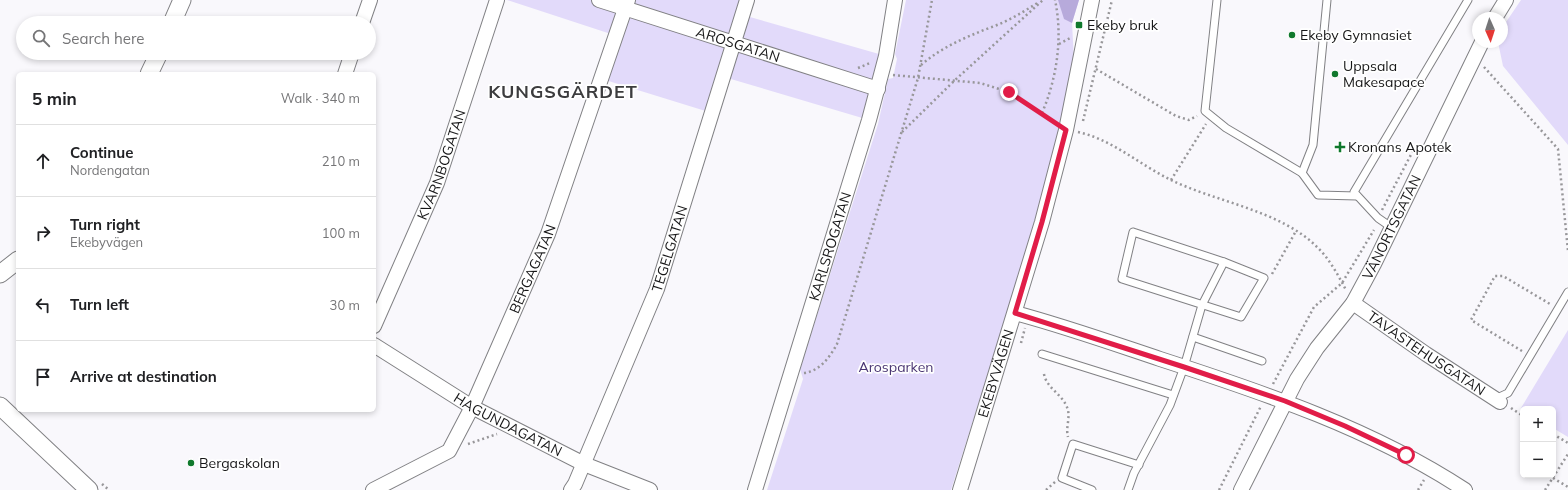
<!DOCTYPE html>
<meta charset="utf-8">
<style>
body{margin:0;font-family:Mulish,sans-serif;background:#f6f6f6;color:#202124}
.controls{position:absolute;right:12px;bottom:12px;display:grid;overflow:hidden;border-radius:6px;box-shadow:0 2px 6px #0003}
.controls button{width:36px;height:36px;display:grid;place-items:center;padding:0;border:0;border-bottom:1px solid #e0e0e0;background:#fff;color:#202124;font:20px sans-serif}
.compass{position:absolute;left:1472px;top:12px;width:36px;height:36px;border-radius:50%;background:#fff;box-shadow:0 2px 6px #0003;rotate:177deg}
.stop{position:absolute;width:12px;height:12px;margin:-9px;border:3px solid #e11d48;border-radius:50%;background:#fff}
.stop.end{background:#e11d48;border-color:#fff;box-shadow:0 1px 4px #0008}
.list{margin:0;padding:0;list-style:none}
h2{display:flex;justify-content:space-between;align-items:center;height:52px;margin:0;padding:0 16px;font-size:17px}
h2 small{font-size:13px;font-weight:400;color:#757577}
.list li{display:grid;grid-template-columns:26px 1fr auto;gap:12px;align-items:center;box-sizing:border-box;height:72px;padding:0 16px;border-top:1px solid #e0e0e0}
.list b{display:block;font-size:15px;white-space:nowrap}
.list p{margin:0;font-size:13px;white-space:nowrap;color:#757577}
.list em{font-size:13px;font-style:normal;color:#757577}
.icon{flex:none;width:22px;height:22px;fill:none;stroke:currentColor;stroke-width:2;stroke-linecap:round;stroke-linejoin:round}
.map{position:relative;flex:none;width:1568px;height:490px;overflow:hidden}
.search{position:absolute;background:#fff;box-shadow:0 2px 6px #0003;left:16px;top:16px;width:360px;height:44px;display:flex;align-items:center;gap:10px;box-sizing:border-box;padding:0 14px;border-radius:22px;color:#757577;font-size:15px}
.panel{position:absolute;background:#fff;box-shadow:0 2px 6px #0003;left:16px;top:72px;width:360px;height:340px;border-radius:6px}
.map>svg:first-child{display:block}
</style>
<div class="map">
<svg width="1568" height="490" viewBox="0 0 1568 490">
<rect width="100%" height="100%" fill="#f9f8fc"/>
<!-- green -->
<g fill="#e2dafa">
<path d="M507,0H747L743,15L886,56L869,120L724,77L712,113L602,79L617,36Z"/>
<path d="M906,0H1079L1072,23L1074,60L1061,120L1035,219L1008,310L951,490H767L803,379L800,369L878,124L888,79L893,78L897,59L895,54Z"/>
<path d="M1521,0H1568V145L1503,66L1498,42H1502V28Z"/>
<path d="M1568,330V437L1553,428V409L1523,410L1521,408Z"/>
</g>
<!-- forest -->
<path fill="#b7aadb" d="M1058,0H1079L1072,23L1064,19Z"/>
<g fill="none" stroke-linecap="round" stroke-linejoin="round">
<!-- service casing -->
<g stroke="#818184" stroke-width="9">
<g id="service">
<path d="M1217,0L1205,111L1226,128L1302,173"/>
<path d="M1327,0L1313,145L1302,173L1318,195L1357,196"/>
<path d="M1391,227L1378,218L1354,192L1468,0"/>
<path d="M1133,232L1224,262L1264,278L1241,317L1122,279Z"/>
<path d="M1193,337L1262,361"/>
<path d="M1042,354L1173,395"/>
<path d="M1495,399L1508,393L1568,292"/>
<path d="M1092,490L1062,478L1073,444L1139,465"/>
<path d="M1128,490L1134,473L1170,405L1184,367L1202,305L1224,262"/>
</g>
</g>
<!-- minor casing -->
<g stroke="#818184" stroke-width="16">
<g id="minor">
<path id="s1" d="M599,0L878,89"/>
<path d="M1495,18L1506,0"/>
<path d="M362,23L370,0"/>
<path d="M345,74L352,53"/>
<path id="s2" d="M1353,303L1426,354L1500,402"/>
<path d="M1015,313C1064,326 1112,343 1160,359C1265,393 1372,429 1465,490"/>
<path id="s3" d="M374,326L437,183L497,0"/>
<path id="s4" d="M374,345L472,407L584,464L650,490"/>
<path id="s5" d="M373,490L449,451L472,407L548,234L628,0"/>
<path id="s6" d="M571,490L575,484L657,289L747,0"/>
<path id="s7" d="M755,490L869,120L886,56L895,0"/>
<path id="s8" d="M960,490L1042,222L1066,130L1092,0"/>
<path id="s9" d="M1241,490L1297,379L1317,348L1353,303L1374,264L1482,42"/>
</g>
</g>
<!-- tertiary casing -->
<g stroke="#818184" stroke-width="19">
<g id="tertiary">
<path d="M172,23L182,0"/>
<path d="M149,74L159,53"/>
<path d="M0,274L18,260"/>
<path d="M0,406L89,490"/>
</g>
</g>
<!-- path -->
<g stroke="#98979a" stroke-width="2.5" stroke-dasharray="2 3" stroke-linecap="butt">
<path d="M1059,44L1072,37"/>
<path d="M921,65C942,47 964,38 989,28C1007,22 1023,12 1039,2"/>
<path d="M1484,67L1558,149L1568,251"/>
<path d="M858,68L870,63"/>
<path d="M1096,69L1176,116L1189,120L1197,116"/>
<path d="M893,75L980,83L1009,92L1055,123"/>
<path d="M1042,113C1057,78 1063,37 1055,0"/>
<path d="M1083,121L1112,0"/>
<path d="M902,132L954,81L1043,0"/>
<path d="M1078,132C1111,139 1139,164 1169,179C1215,202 1280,210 1317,247C1329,258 1338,275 1346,290"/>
<path d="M1171,180L1206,124"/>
<path d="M1382,210L1415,147"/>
<path d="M1272,274L1296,231"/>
<path d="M1021,343L1025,328"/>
<path d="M1522,351L1471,320L1495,276H1503L1550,304"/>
<path d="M804,373C820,371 830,357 837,344L918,78L932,0"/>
<path d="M1044,374C1046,387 1061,394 1066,405C1072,416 1065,426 1068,437"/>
<path d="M1273,384L1314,307L1342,283L1374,230"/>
<path d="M1511,408L1523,416"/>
<path d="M1553,434L1568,443"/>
<path d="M468,444L497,434"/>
<path d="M1553,478L1568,487"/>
<path d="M102,484L109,490"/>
<path d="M1046,490L1055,482"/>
<path d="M1219,490L1261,406"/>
<path d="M1418,490L1424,480"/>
<path d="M1545,490L1568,454"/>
</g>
<!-- service -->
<use href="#service" stroke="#fff" stroke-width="7"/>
<!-- minor -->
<use href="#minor" stroke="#fff" stroke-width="14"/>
<!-- tertiary -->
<use href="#tertiary" stroke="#fff" stroke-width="17"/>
</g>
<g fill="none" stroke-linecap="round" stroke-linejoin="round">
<!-- route -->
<path stroke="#e11d48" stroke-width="5" d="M1009,92L1066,130L1042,222L1015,313L1184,367L1285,401L1345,426L1406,455"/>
</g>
<!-- markers -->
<g fill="#10792d" stroke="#fff" stroke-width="1.5">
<rect x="1075" y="21" width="8" height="8" rx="2"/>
<circle cx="1292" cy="35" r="4"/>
<circle cx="1335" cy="74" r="4"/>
<path d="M1338 141h4v4h4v4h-4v4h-4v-4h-4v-4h4z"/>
<circle cx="191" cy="463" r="4"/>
</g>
<g text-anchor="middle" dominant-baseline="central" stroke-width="3.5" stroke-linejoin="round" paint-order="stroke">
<!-- poi labels -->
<g font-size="14" fill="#161617" stroke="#fff" text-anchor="start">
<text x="1087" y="25">Ekeby bruk</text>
<text x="1300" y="35">Ekeby Gymnasiet</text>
<text x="1343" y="66">Uppsala<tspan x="1343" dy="16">Makesapace</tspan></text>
<text x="1348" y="147">Kronans Apotek</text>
<text x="199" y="463">Bergaskolan</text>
</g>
<!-- street labels -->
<g font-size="14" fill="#161617" stroke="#fff">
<text stroke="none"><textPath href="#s1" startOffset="146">AROSGATAN</textPath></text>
<text stroke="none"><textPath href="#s3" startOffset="175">KVARNBOGATAN</textPath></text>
<text stroke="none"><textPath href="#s9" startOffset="304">VÄNORTSGATAN</textPath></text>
<text stroke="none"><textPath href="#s7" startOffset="255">KARLSROGATAN</textPath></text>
<text stroke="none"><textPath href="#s6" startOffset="261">TEGELGATAN</textPath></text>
<text stroke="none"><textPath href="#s5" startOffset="286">BERGAGATAN</textPath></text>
<text stroke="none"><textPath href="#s2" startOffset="89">TAVASTEHUSGATAN</textPath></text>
<text stroke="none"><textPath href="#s8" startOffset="122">EKEBYVÄGEN</textPath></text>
<text stroke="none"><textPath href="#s4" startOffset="156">HAGUNDAGATAN</textPath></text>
</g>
<!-- park labels -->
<g font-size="14" fill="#4a3673" stroke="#fff">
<text x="896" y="367">Arosparken</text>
</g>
<!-- district labels -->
<g font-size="18" font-weight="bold" letter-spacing="1" fill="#3c3c3e" stroke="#fff">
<text x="563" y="91">KUNGSGÄRDET</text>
</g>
</g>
</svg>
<div class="controls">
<button>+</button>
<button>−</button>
</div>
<svg class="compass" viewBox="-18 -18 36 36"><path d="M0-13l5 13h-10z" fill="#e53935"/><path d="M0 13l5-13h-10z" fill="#757577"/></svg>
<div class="stop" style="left:1406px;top:455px"></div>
<div class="stop end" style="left:1009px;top:92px"></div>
<div class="search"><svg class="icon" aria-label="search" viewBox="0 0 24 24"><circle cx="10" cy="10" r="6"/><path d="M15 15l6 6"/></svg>Search here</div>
<section class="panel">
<h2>5 min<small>Walk · 340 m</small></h2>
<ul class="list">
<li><svg class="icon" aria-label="ahead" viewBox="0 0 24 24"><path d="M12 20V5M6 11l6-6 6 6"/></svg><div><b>Continue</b><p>Nordengatan</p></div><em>210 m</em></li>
<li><svg class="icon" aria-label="right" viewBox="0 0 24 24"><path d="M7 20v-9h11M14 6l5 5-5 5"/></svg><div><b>Turn right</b><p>Ekebyvägen</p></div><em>100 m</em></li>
<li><svg class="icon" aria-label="left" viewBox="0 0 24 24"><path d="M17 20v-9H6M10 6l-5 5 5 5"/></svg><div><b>Turn left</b></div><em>30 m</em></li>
<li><svg class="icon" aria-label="arrive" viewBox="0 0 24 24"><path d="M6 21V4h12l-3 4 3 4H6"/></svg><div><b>Arrive at destination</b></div></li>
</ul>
</section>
</div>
